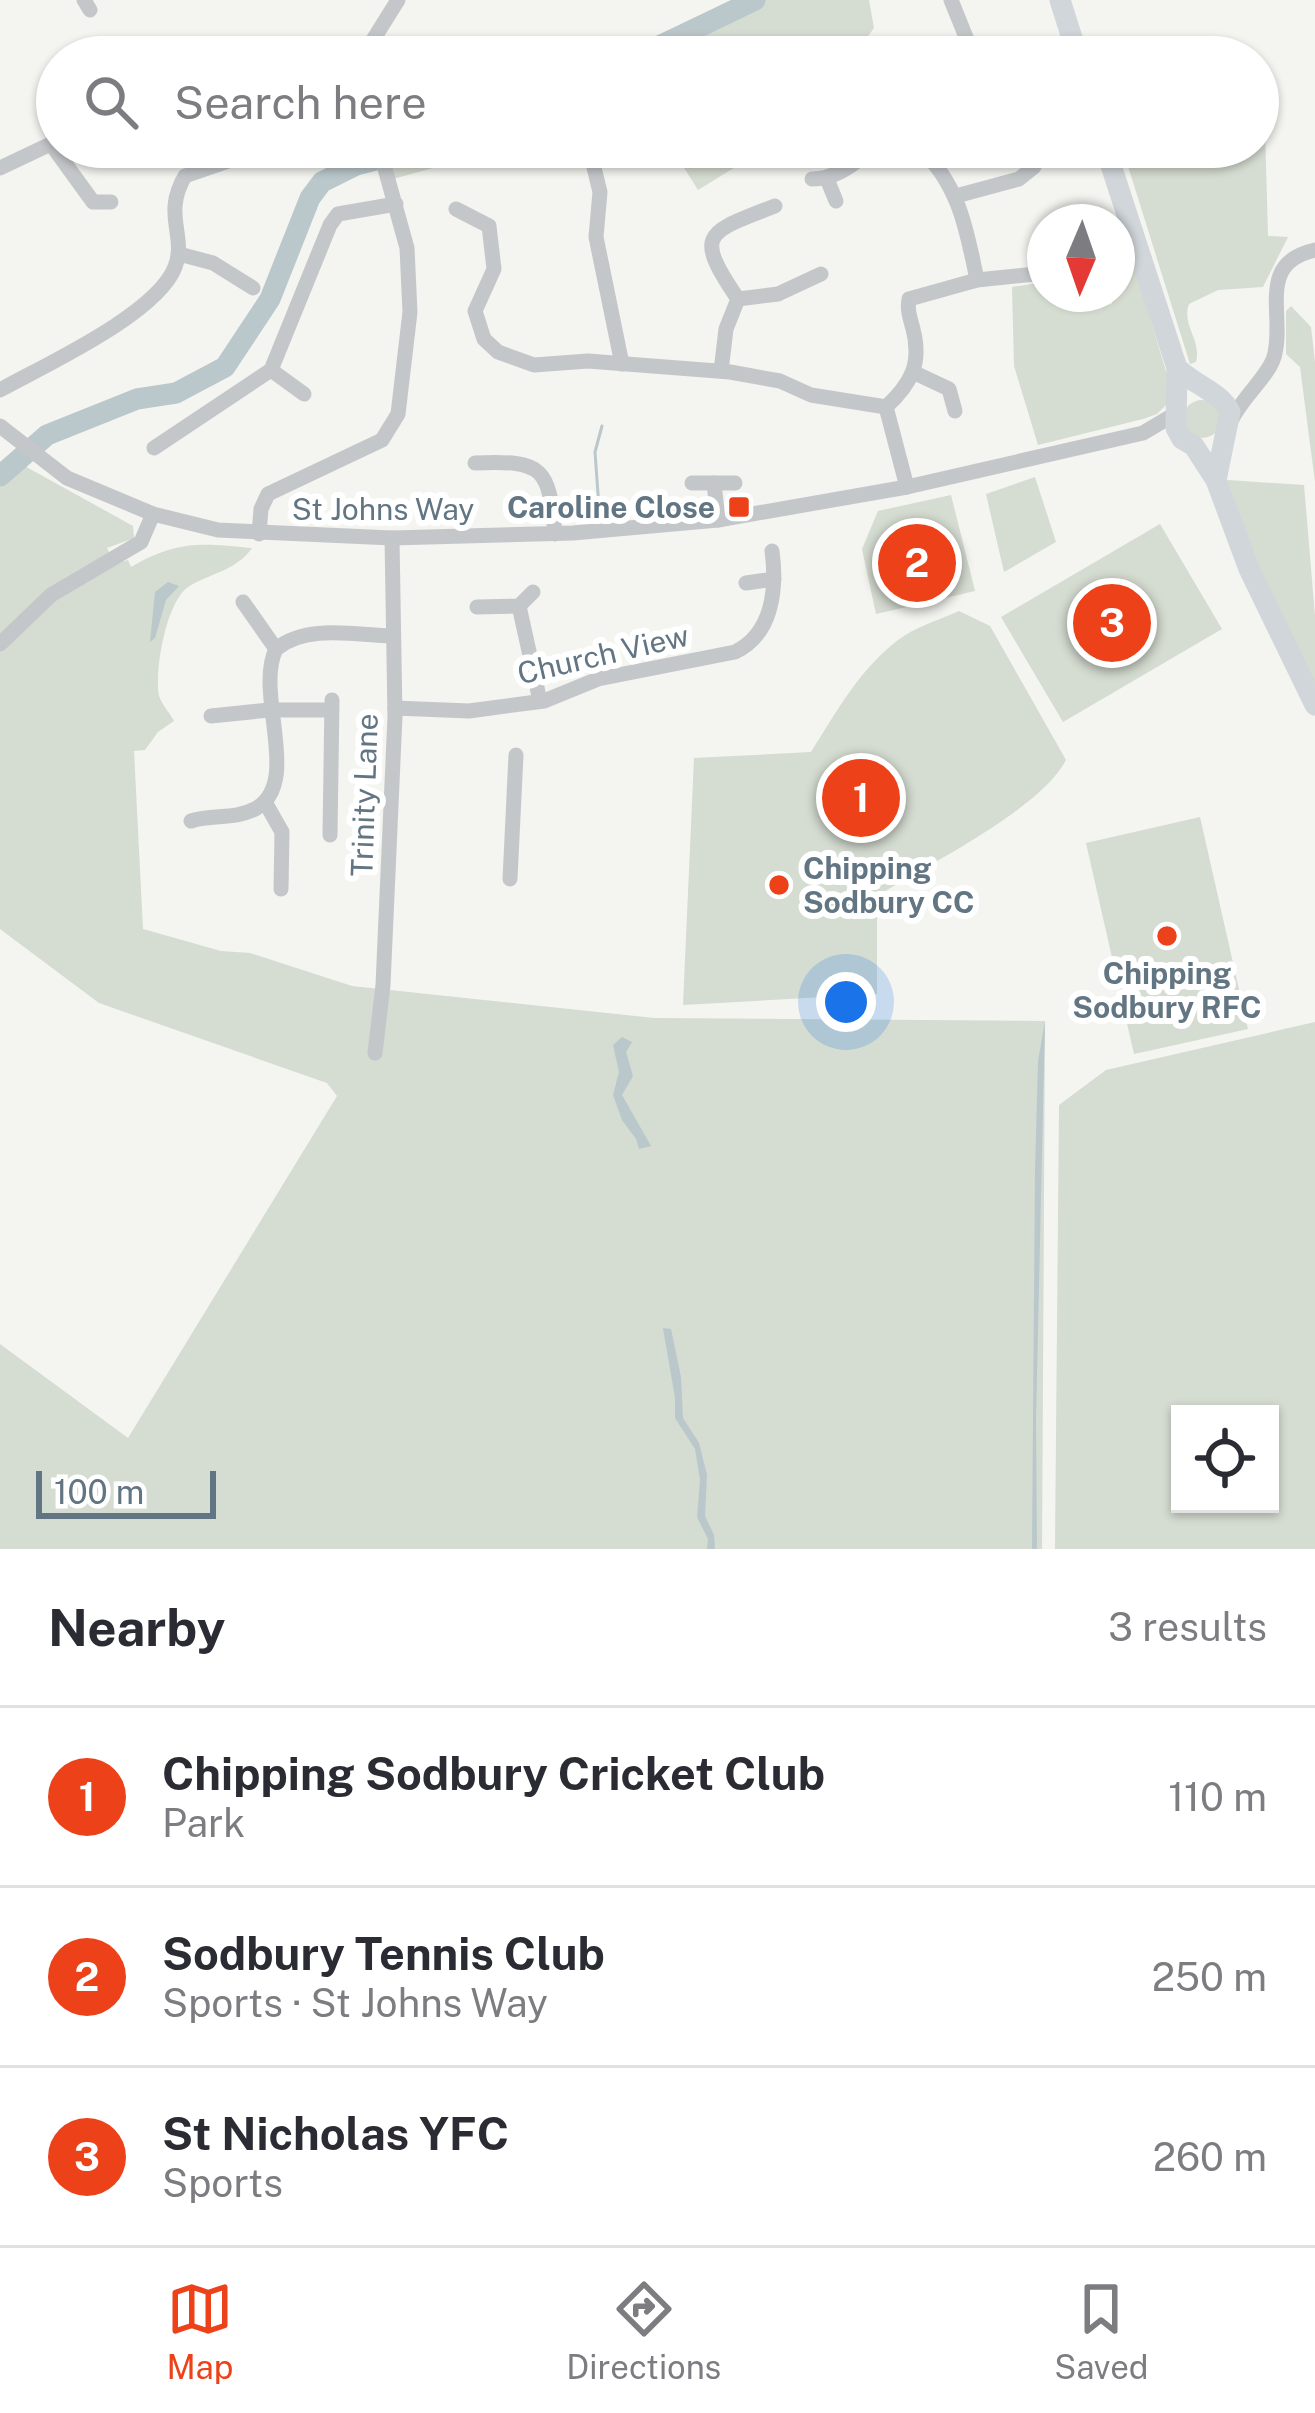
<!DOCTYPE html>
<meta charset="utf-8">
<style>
body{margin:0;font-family:"Public Sans",sans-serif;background:#f7f7f7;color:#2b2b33}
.controls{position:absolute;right:36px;bottom:36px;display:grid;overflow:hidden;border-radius:0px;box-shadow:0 3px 9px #0004}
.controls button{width:108px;height:108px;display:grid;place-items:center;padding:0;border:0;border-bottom:3px solid #e1e1e2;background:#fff;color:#2b2b33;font:60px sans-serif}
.compass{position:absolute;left:1027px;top:204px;width:108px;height:108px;border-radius:50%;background:#fff;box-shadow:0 3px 9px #0004;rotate:182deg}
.scale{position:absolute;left:36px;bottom:30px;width:180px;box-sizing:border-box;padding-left:12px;border:6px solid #627583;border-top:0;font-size:33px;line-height:42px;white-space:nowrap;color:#627583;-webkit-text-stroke:9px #fff;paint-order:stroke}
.you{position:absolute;left:846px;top:1002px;width:42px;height:42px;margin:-30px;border:9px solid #fff;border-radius:50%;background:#1a73e8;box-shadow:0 0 0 18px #1a73e833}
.badge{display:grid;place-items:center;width:78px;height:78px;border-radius:50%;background:#ec4119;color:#fff;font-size:39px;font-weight:700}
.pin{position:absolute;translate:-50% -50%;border:6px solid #fff;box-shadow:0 3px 12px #0006}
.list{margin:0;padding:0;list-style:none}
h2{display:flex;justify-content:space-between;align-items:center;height:156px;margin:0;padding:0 48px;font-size:51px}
h2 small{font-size:39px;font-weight:400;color:#7c7c81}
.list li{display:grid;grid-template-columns:78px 1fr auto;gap:36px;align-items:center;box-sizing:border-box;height:180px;padding:0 48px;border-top:3px solid #e1e1e2}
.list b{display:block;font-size:45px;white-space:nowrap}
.list p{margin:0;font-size:39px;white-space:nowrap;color:#7c7c81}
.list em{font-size:39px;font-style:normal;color:#7c7c81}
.icon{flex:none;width:66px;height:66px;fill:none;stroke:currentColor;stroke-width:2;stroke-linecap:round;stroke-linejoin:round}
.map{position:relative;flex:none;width:1315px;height:1549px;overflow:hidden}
.search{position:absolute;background:#fff;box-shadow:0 3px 9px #0004;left:36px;right:36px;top:36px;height:132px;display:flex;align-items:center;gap:30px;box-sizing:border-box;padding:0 42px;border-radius:66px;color:#7c7c81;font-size:45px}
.sheet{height:696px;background:#fff}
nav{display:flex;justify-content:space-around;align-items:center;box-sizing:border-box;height:168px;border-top:3px solid #e1e1e2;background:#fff;font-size:33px;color:#7c7c81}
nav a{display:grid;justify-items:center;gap:6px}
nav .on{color:#ec4119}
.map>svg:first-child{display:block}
</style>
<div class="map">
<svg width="1315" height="1549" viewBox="0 0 1315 1549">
<rect width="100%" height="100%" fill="#f4f4f0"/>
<!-- green -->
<g fill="#d5dcd1" fill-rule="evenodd">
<path d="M733,0H869L874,28L853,57H610Z"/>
<path d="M1258,85L1264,94L1268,236L1288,237L1263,287L1218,290L1189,304C1181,325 1202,340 1196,362L1190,364L1122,147H1258Z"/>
<path d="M398,147H510L393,179L385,151Z"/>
<path d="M671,147H768L698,190Z"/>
<path d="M1133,262L1168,378L1169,402L1157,414L1143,419L1038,445L1014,366L1012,287L1045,282V294H1073L1079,311L1112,304L1111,294H1117V266Z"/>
<path d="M1291,306L1311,327L1315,362V482L1300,367L1286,354V311Z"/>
<circle cx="1202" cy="419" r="19"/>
<path d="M21,464L133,526L134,538L107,548L115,564L128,560L131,567C177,540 201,543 252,548C236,571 210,573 188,587C166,602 154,672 159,696C162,705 170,713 174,721L158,732L145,750L134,751L143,929L221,951L250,953L352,986L654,1018L1045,1021L1042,1549H0V1344L128,1438L337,1096L327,1083L99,1003L0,929V484Z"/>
<path d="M1035,477L1056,542L1004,572L986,494Z"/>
<path d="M1227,480L1304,485L1315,616V683L1265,585Z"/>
<path d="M951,495L975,591L876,614L862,549L878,511Z"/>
<path d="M1160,524L1222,629L1063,722L1001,617Z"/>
<path d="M959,611L990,626L1066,760C1041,809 927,865 877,896V994L683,1005L694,758L811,752C837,711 859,670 898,640C915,627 939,620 959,611Z"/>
<path d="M1200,817L1248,1029L1134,1054L1086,843Z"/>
<path d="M1315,1022V1549H1055L1059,1105L1106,1070ZM1180,1414H1270V1504H1180Z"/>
</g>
<!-- water -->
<g fill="#bac7cb">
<path d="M168,582L179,586L166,600L155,638L150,642L155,592Z"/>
<path d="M1045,1021L1036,1419L1037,1549H1032L1035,1170L1038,1061Z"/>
<path d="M622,1037L632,1042L626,1052L633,1076L622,1095L651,1146L639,1149L636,1139L622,1120L613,1095L619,1072L613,1045Z"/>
<path d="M663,1328L671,1329L681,1377L683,1418L699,1443L707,1475L705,1516L714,1535L715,1549H707L708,1539L697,1517L700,1480L695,1449L675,1418V1398Z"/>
</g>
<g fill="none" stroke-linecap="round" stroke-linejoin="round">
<!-- stream -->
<path stroke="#bac7cb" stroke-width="3" d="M599,508L595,452L602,426"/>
<!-- river -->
<g stroke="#bac7cb" stroke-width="21">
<path d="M637,57L755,0"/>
<path d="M0,476L47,435L137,399L176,393L225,367L270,299L310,198L322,182L356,165L426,147"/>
</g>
<!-- minor -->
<g stroke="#c4c7ca" stroke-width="15">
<path d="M84,0L90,10"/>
<path d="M951,0L974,57"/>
<path d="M367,57L368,48L398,0"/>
<path d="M51,144L93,202H111"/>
<path d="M589,147L600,192L596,237L622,364"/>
<path d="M918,147C958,181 967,230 977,280"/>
<path d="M0,168L57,141"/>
<path d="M812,179C836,179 856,164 872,147"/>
<path d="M827,179L836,201"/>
<path d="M956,196L1019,179L1034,167L1035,147"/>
<path d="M456,209L489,226L494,269L475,311L484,339L498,352L534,365L588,361L730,372L780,381L811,395L886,407C911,384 922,364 913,329C910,317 907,311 909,299L977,280L1045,273"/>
<path d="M179,254L213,263L253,288"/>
<path d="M738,299L778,294L821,274"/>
<path d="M271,370L304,394"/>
<path d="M721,371L726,329L738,299C693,233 706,233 775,206"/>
<path d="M915,373L949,389L955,411"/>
<path d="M0,390C45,365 157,314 175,267C187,235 162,215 185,176L243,156L253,147"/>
<path d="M886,407L907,487"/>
<path d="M1231,421C1242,397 1268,377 1274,357C1286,316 1255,263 1315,250"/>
<path d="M0,426L67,478L153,514L218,530L392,538L573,533L718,520L907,487L1143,433L1175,414"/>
<path d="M154,448L271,370L330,225L338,214L396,204"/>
<path d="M475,463C544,460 549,468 555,534"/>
<path d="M692,483H735"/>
<path d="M714,483L718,520"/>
<path d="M259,534L261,509L268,494L382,440L398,414L410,312L407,248L379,147"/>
<path d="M746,583L774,579"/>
<path d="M243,602L276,649"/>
<path d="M519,606L540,701"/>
<path d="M477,607L519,606L533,592"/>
<path d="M0,644L51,595L141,542L153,514"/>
<path d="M395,708L469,711L544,701L598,679L735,652C773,634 777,588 772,551"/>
<path d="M211,716L269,710H331"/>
<path d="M265,802L282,832L281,889"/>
<path d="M191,821C213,814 234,820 255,809C303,783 254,694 276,649C306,624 355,635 391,636"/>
<path d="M330,835L332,700"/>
<path d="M510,879L516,755"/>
<path d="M375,1053L383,985L395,716L392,538"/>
</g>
<!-- major -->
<g stroke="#d1d6da" stroke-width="21">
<path d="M1060,0L1078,57"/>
<path d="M1105,147L1177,368L1176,428L1182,439L1194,446L1216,480L1249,569L1315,705"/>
<path d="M1177,368C1194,385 1221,392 1230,412L1216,480"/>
</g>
</g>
<!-- markers -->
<g fill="#ec4119" stroke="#fff" stroke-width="4.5">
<rect x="727" y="495" width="24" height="24" rx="6"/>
<circle cx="779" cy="885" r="12"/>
<circle cx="1167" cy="936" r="12"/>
</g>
<g text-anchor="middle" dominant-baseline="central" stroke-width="12" stroke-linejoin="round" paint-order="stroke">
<!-- poi labels -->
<g font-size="30" font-weight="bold" fill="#627583" stroke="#fff" text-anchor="end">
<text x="715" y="507">Caroline Close</text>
<text x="803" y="868" text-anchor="start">Chipping<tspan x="803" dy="34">Sodbury CC</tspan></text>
<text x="1167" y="973" text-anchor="middle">Chipping<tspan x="1167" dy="34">Sodbury RFC</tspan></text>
</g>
<!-- street labels -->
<g font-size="30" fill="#627583" stroke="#fff">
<text x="383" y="509">St Johns Way</text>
<text transform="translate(603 654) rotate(-13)">Church View</text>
<text transform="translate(364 795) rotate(-88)">Trinity Lane</text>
</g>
</g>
</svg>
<div class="controls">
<button><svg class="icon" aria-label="locate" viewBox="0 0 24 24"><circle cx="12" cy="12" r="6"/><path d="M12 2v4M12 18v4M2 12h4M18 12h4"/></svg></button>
</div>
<svg class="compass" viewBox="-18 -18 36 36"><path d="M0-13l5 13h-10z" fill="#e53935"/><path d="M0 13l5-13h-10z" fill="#7c7c81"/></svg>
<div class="scale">100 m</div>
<div class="you"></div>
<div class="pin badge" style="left:861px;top:798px">1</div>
<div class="pin badge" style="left:917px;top:563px">2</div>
<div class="pin badge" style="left:1112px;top:623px">3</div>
<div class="search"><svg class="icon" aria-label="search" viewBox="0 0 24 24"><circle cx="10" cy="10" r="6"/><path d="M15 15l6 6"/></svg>Search here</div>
</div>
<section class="sheet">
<h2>Nearby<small>3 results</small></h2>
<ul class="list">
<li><span class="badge">1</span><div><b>Chipping Sodbury Cricket Club</b><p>Park</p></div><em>110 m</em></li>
<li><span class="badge">2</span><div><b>Sodbury Tennis Club</b><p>Sports · St Johns Way</p></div><em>250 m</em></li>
<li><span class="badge">3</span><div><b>St Nicholas YFC</b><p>Sports</p></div><em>260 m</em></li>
</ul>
</section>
<nav>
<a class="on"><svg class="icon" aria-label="map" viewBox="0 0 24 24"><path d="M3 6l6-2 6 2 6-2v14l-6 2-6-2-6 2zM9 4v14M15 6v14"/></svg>Map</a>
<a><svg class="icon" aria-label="directions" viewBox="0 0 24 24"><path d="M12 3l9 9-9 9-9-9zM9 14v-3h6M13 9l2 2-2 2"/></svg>Directions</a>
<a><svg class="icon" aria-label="saved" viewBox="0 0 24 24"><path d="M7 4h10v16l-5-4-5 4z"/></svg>Saved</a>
</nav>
